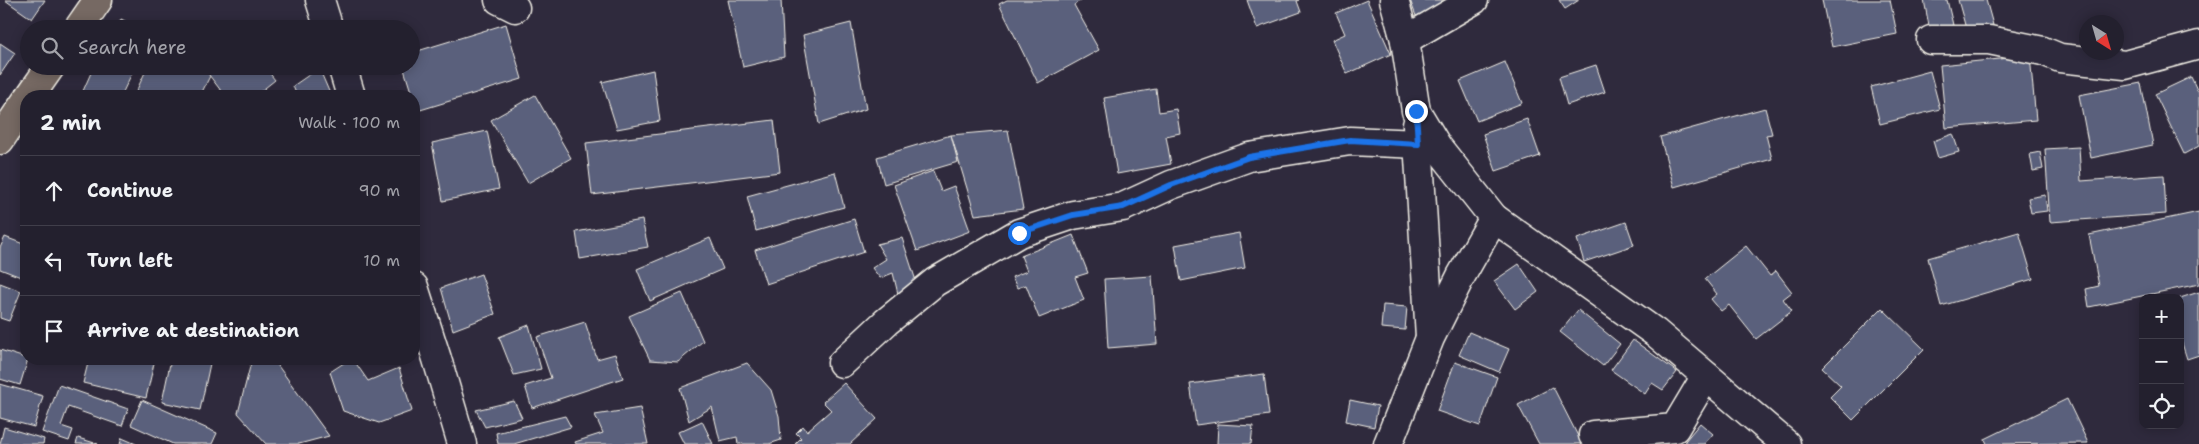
<!DOCTYPE html>
<meta charset="utf-8">
<style>
body{margin:0;font-family:"Shantell Sans",sans-serif;background:#2b2836;color:#f1f3f6}
.controls{position:absolute;right:15px;bottom:15px;display:grid;overflow:hidden;border-radius:10px;box-shadow:0 2px 12px #0003}
.controls button{width:45px;height:45px;display:grid;place-items:center;padding:0;border:0;border-bottom:1px solid #403e4a;background:#23202e;color:#f1f3f6;font:25px sans-serif}
.compass{position:absolute;left:2079px;top:15px;width:45px;height:45px;border-radius:50%;background:#23202e;box-shadow:0 2px 12px #0003;rotate:143deg}
.stop{position:absolute;width:15px;height:15px;margin:-11px;border:4px solid #1a73e8;border-radius:50%;background:#fff}
.stop.end{background:#1a73e8;border-color:#fff;box-shadow:0 1px 5px #0008}
.list{margin:0;padding:0;list-style:none}
h2{display:flex;justify-content:space-between;align-items:center;height:65px;margin:0;padding:0 20px;font-size:21px}
h2 small{font-size:16px;font-weight:400;color:#a3a3aa}
.list li{display:grid;grid-template-columns:32px 1fr auto;gap:15px;align-items:center;box-sizing:border-box;height:70px;padding:0 20px;border-top:1px solid #403e4a}
.list b{display:block;font-size:19px;white-space:nowrap}
.list em{font-size:16px;font-style:normal;color:#a3a3aa}
.icon{flex:none;width:28px;height:28px;fill:none;stroke:currentColor;stroke-width:2;stroke-linecap:round;stroke-linejoin:round}
.map{position:relative;flex:none;width:2199px;height:444px;overflow:hidden}
.search{position:absolute;background:#23202e;box-shadow:0 2px 12px #0003;left:20px;top:20px;width:400px;height:55px;display:flex;align-items:center;gap:12px;box-sizing:border-box;padding:0 18px;border-radius:28px;color:#a3a3aa;font-size:19px}
.panel{position:absolute;background:#23202e;box-shadow:0 2px 12px #0003;left:20px;top:90px;width:400px;height:275px;border-radius:20px}
.map>svg:first-child{display:block}
</style>
<div class="map">
<svg width="2199" height="444" viewBox="0 0 2199 444">
<rect width="100%" height="100%" fill="#2f2a3d"/>
<filter id="ink" filterUnits="userSpaceOnUse"><feTurbulence type="fractalNoise" baseFrequency=".02" numOctaves="2"/><feDisplacementMap in="SourceGraphic" scale="10" xChannelSelector="R" yChannelSelector="G"/><feConvolveMatrix kernelMatrix="1 2 1 2 8 2 1 2 1" color-interpolation-filters="sRGB"/></filter>
<g filter="url(#ink)">
<!-- building -->
<g fill="#5a607c" stroke="#f4f1e8">
<path d="M5,0H45L32,19Z"/>
<path d="M728,0H781L784,57L743,67Z"/>
<path d="M1007,0H1081L1074,5L1099,50L1038,83L999,4Z"/>
<path d="M1247,0H1299L1297,1L1301,12L1257,28Z"/>
<path d="M1367,0L1391,54L1347,74L1332,40L1345,34L1336,13Z"/>
<path d="M1410,0H1458V2L1416,16Z"/>
<path d="M1559,0H1579L1565,9Z"/>
<path d="M1822,0H1890L1897,34L1832,47Z"/>
<path d="M1924,0H1947L1953,25L1930,31Z"/>
<path d="M1958,0H1986L1993,25L1967,32Z"/>
<path d="M121,19L141,29H116Z"/>
<path d="M851,23L866,109L819,124L803,35Z"/>
<path d="M506,24L522,79L417,111L403,66H411V53Z"/>
<path d="M0,43L15,53L0,75Z"/>
<path d="M2030,56L2036,120L1946,128L1940,65Z"/>
<path d="M1505,62L1522,103L1477,121L1460,81Z"/>
<path d="M1596,65L1605,92L1567,105L1559,77Z"/>
<path d="M94,66H125L133,71L121,96H91L83,91Z"/>
<path d="M148,66H210L214,68L200,96H134Z"/>
<path d="M212,66H264L275,80L255,96H225L206,71Z"/>
<path d="M319,68L331,96H297L293,86Z"/>
<path d="M653,70L660,121L617,129L602,82Z"/>
<path d="M1930,71L1940,109L1880,124L1871,87Z"/>
<path d="M2191,77L2199,94V146L2184,154L2155,94Z"/>
<path d="M2141,83L2153,145L2091,158L2079,95Z"/>
<path d="M1156,89L1159,112L1176,109L1180,133L1166,136L1171,164L1117,174L1104,98Z"/>
<path d="M535,95L571,158L528,183L491,120Z"/>
<path d="M1765,108L1772,134L1766,135L1772,159L1674,187L1660,137Z"/>
<path d="M1527,119L1540,156L1496,171L1483,134Z"/>
<path d="M774,120L780,172L592,195L586,143Z"/>
<path d="M1008,130L1023,209L975,215L951,135Z"/>
<path d="M487,131L499,189L443,201L432,143Z"/>
<path d="M1953,134L1959,152L1938,158L1933,141Z"/>
<path d="M951,135L958,162L884,184L877,157Z"/>
<path d="M2079,147L2081,181L2164,175L2166,214L2050,222L2045,149Z"/>
<path d="M2040,152L2043,169L2033,171L2030,154Z"/>
<path d="M933,171L941,191L954,186L970,231L917,251L894,185Z"/>
<path d="M835,172L844,207L756,231L747,196Z"/>
<path d="M2045,195L2047,211L2031,213L2028,198Z"/>
<path d="M2199,212V284L2089,307L2086,289L2099,286L2089,235Z"/>
<path d="M854,219L864,252L766,284L755,250Z"/>
<path d="M642,220L648,247L580,259L576,232Z"/>
<path d="M1626,222L1634,245L1584,262L1577,239Z"/>
<path d="M2019,232L2033,279L1941,306L1928,258Z"/>
<path d="M1239,233L1245,268L1181,281L1175,245Z"/>
<path d="M1073,235L1088,273L1075,277L1084,300L1039,318L1026,285L1017,288L1012,277L1027,271L1021,256Z"/>
<path d="M5,237L26,245V279L0,269V248Z"/>
<path d="M710,238L723,269L650,301L637,269Z"/>
<path d="M902,238L917,284L898,294L893,273L880,278L872,268L886,259L877,244Z"/>
<path d="M1746,246L1770,276L1776,271L1792,292L1783,299L1792,311L1756,339L1729,305L1721,311L1711,299L1717,294L1705,279Z"/>
<path d="M1519,264L1538,292L1515,309L1494,281Z"/>
<path d="M481,274L495,314L453,330L441,288Z"/>
<path d="M1152,276L1157,344L1108,348L1104,279Z"/>
<path d="M0,283L21,291L9,321L0,318Z"/>
<path d="M2199,292V355L2187,359L2180,337V298Z"/>
<path d="M682,293L703,341L678,362L650,360L629,316Z"/>
<path d="M1383,305L1407,307L1405,330L1381,328Z"/>
<path d="M1882,308L1924,349L1853,420L1830,397L1841,386L1822,368Z"/>
<path d="M1578,310L1620,344L1603,366L1560,332Z"/>
<path d="M585,322L597,359L615,354L623,378L532,408L525,386L551,378L537,337Z"/>
<path d="M529,325L541,369L514,375L499,337Z"/>
<path d="M1469,332L1509,349L1499,372L1459,355Z"/>
<path d="M1633,340L1677,372L1663,390L1652,383L1645,394L1611,370Z"/>
<path d="M0,350L28,359L20,385L0,379Z"/>
<path d="M89,359H155L146,398L83,383Z"/>
<path d="M171,359H211L200,410L162,402Z"/>
<path d="M252,359H273L329,436L299,444H266L238,413Z"/>
<path d="M350,359H353L368,381L399,368L412,411L379,423L343,411L330,372Z"/>
<path d="M1455,362L1497,377L1480,426L1437,411Z"/>
<path d="M747,363L771,390L779,416L781,440L769,444H738L737,437L720,441L712,407L689,421L680,388Z"/>
<path d="M1264,374L1269,415L1196,425L1190,384Z"/>
<path d="M844,383L877,419L850,444H795L801,438L796,433L803,426L807,431L831,410L823,402Z"/>
<path d="M0,384L43,396L34,427L0,418Z"/>
<path d="M59,385L128,409L122,426L68,407L61,426L73,430L69,441L42,432Z"/>
<path d="M1553,387L1582,444H1539L1518,405Z"/>
<path d="M2067,399L2088,443L1987,444L1985,439Z"/>
<path d="M142,400L217,433L212,444H173L131,425Z"/>
<path d="M1350,400L1378,406L1374,427L1346,421Z"/>
<path d="M514,401L522,418L485,427L476,410Z"/>
<path d="M640,408L648,444H576L575,442L603,433L595,415Z"/>
<path d="M565,416L571,427L514,444H498L496,433Z"/>
<path d="M702,421L713,444H684L678,432Z"/>
<path d="M1700,423L1713,434L1704,444H1689L1685,441Z"/>
<path d="M1218,424L1253,426L1251,444H1217Z"/>
<path d="M4,427L44,439L43,444H0Z"/>
<path d="M78,438L98,444H76Z"/>
<path d="M122,438L136,444H120Z"/>
</g>
<g fill="none" stroke-linecap="round" stroke-linejoin="round">
<!-- minor casing -->
<g stroke="#f4f1e8" stroke-width="31">
<g id="minor">
<path d="M320,0L329,29"/>
<path d="M499,0L515,8"/>
<path d="M1394,0L1405,40L1416,111L1437,146L1494,218L1656,333L1786,444"/>
<path d="M1405,40L1474,0"/>
<path d="M1931,40H1989L2043,51L2060,58L2125,65L2199,45"/>
<path d="M342,66L351,96"/>
<path d="M1417,125L1430,337"/>
<path d="M414,287L437,359L462,444"/>
<path d="M842,363L886,322L935,282L1019,233L1073,215L1123,207L1171,185L1249,157L1350,141L1419,144"/>
<path d="M1593,435L1675,428L1706,376"/>
<path d="M1388,444L1430,338L1461,276L1494,218"/>
</g>
</g>
<!-- major casing -->
<g stroke="#f4f1e8" stroke-width="31">
<g id="major">
<path d="M78,29L98,0"/>
<path d="M30,96L51,66"/>
<path d="M0,140L26,101"/>
</g>
</g>
<!-- minor -->
<use href="#minor" stroke="#2f2a3d" stroke-width="28"/>
<!-- major -->
<use href="#major" stroke="#766964" stroke-width="28"/>
</g>
</g>
<g fill="none" stroke-linecap="round" stroke-linejoin="round" filter="url(#ink)">
<!-- route -->
<path stroke="#1a73e8" stroke-width="6" d="M1019,233L1073,215L1123,207L1171,185L1249,157L1350,140L1418,144L1416,111"/>
</g>
</svg>
<div class="controls">
<button>+</button>
<button>−</button>
<button><svg class="icon" aria-label="locate" viewBox="0 0 24 24"><circle cx="12" cy="12" r="6"/><path d="M12 2v4M12 18v4M2 12h4M18 12h4"/></svg></button>
</div>
<svg class="compass" viewBox="-18 -18 36 36"><path d="M0-13l5 13h-10z" fill="#e53935"/><path d="M0 13l5-13h-10z" fill="#a3a3aa"/></svg>
<div class="stop" style="left:1019px;top:233px"></div>
<div class="stop end" style="left:1416px;top:111px"></div>
<div class="search"><svg class="icon" aria-label="search" viewBox="0 0 24 24"><circle cx="10" cy="10" r="6"/><path d="M15 15l6 6"/></svg>Search here</div>
<section class="panel">
<h2>2 min<small>Walk · 100 m</small></h2>
<ul class="list">
<li><svg class="icon" aria-label="ahead" viewBox="0 0 24 24"><path d="M12 20V5M6 11l6-6 6 6"/></svg><div><b>Continue</b></div><em>90 m</em></li>
<li><svg class="icon" aria-label="left" viewBox="0 0 24 24"><path d="M17 20v-9H6M10 6l-5 5 5 5"/></svg><div><b>Turn left</b></div><em>10 m</em></li>
<li><svg class="icon" aria-label="arrive" viewBox="0 0 24 24"><path d="M6 21V4h12l-3 4 3 4H6"/></svg><div><b>Arrive at destination</b></div></li>
</ul>
</section>
</div>
